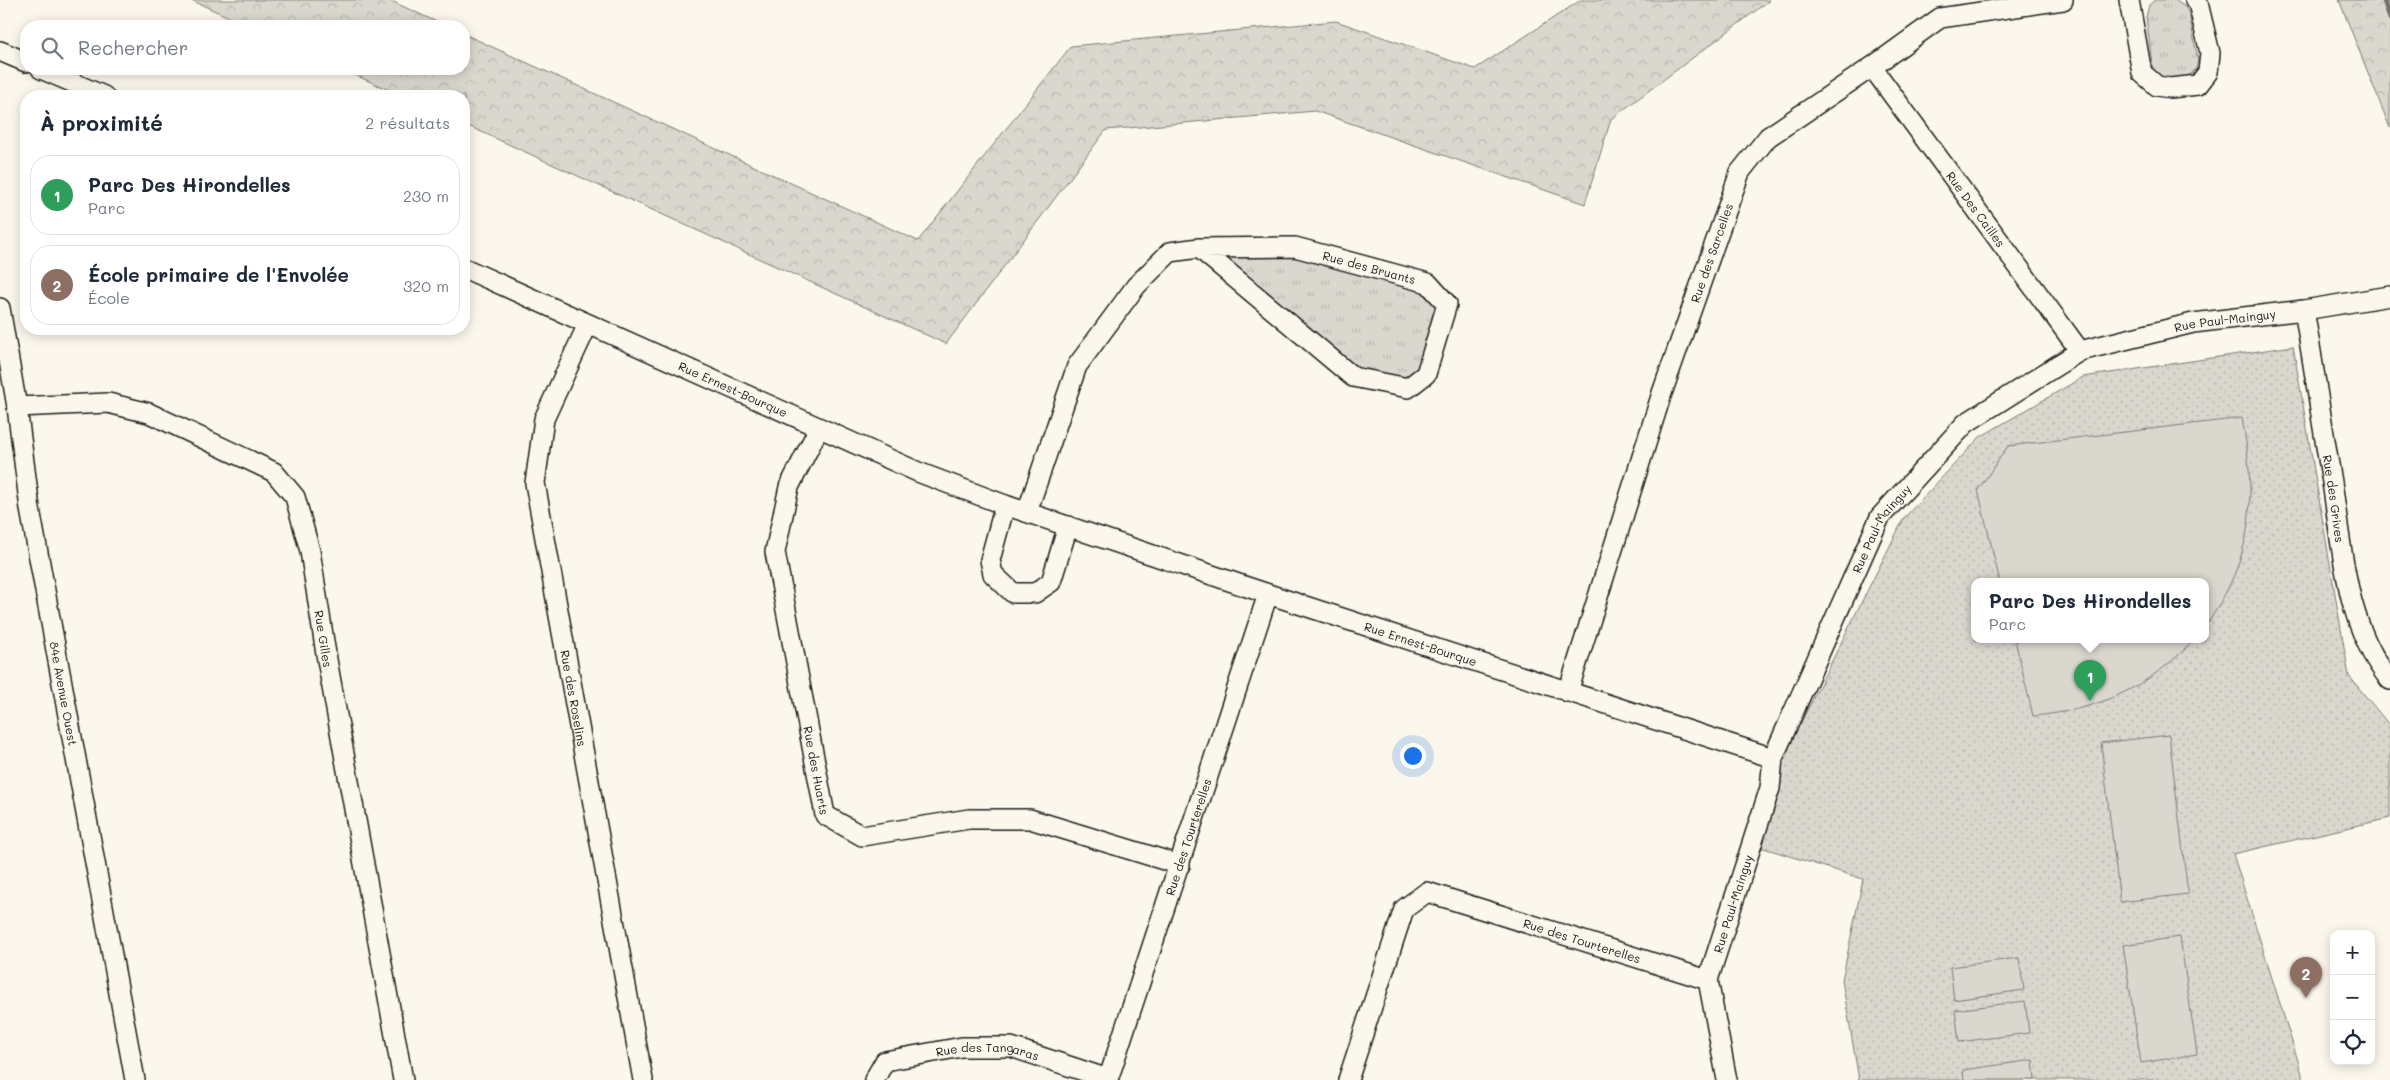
<!DOCTYPE html>
<html lang="fr">
<meta charset="utf-8">
<style>
body{margin:0;font-family:Mali,sans-serif;background:#f2f2f3;color:#1f2937}
.controls{position:absolute;right:15px;bottom:15px;display:grid;overflow:hidden;border-radius:10px;box-shadow:0 2px 12px #0003}
.controls button{width:45px;height:45px;display:grid;place-items:center;padding:0;border:0;border-bottom:1px solid #e0e1e3;background:#fff;color:#1f2937;font:25px sans-serif}
.you{position:absolute;left:1412px;top:755px;width:18px;height:18px;margin:-12px;border:4px solid #fff;border-radius:50%;background:#1a73e8;box-shadow:0 0 0 8px #1a73e833}
.badge{display:grid;place-items:center;width:32px;height:32px;border-radius:50%;background:#0b8043;color:#fff;font-size:16px;font-weight:700}
.pin{position:absolute;translate:-50% -41px;filter:drop-shadow(0 1px 2px #0008)}
.pin::after{content:'';position:absolute;top:26px;width:18px;height:15px;background:inherit;clip-path:polygon(0 0,100% 0,50% 100%)}
.popup{position:absolute;left:1971px;top:578px;width:238px;height:65px;box-sizing:border-box;display:grid;place-content:center;border-radius:10px;background:#fff;filter:drop-shadow(0 1px 4px #0005);font-size:16px;white-space:nowrap;color:#747a83}
.popup b{font-size:19px;color:#1f2937}
.popup::after{content:'';position:absolute;left:50%;top:100%;margin-left:-10px;border:10px solid transparent;border-top-color:#fff}
.list{margin:0;padding:0;list-style:none}
h2{display:flex;justify-content:space-between;align-items:center;height:65px;margin:0;padding:0 20px;font-size:21px}
h2 small{font-size:16px;font-weight:400;color:#747a83}
.list li{display:grid;grid-template-columns:32px 1fr auto;gap:15px;align-items:center;box-sizing:border-box;height:80px;margin:0 10px 10px;padding:0 10px;border:1px solid #e0e1e3;border-radius:20px}
.list b{display:block;font-size:19px;white-space:nowrap}
.list p{margin:0;font-size:16px;white-space:nowrap;color:#747a83}
.list em{font-size:16px;font-style:normal;color:#747a83}
.icon{flex:none;width:28px;height:28px;fill:none;stroke:currentColor;stroke-width:2;stroke-linecap:round;stroke-linejoin:round}
.map{position:relative;flex:none;width:2390px;height:1080px;overflow:hidden}
.search{position:absolute;background:#fff;box-shadow:0 2px 12px #0003;left:20px;top:20px;width:450px;height:55px;display:flex;align-items:center;gap:12px;box-sizing:border-box;padding:0 18px;border-radius:20px;color:#747a83;font-size:19px}
.panel{position:absolute;background:#fff;box-shadow:0 2px 12px #0003;left:20px;top:90px;width:450px;height:245px;border-radius:20px}
.map>svg:first-child{display:block}
</style>
<div class="map">
<svg width="2390" height="1080" viewBox="0 0 2390 1080">
<defs>
<pattern id="grass-tufts" width="24" height="20" patternUnits="userSpaceOnUse" patternTransform="scale(1.25)"><rect width="24" height="20" fill="#dad7ce"/><path d="M3 7l-1-3M5 7V3M7 7l1-3M15 17l-1-3M17 17v-4M19 17l1-3" fill="none" stroke="#bab8b0"/></pattern>
<pattern id="forest-crowns" width="20" height="18" patternUnits="userSpaceOnUse" patternTransform="scale(1.25)"><rect width="20" height="18" fill="#dad7ce"/><path d="M2 6a3 3 0 1 1 6 0M12 15a3 3 0 1 1 6 0" fill="none" stroke="#bab8b0"/></pattern>
<pattern id="park-dots" width="8" height="8" patternUnits="userSpaceOnUse" patternTransform="scale(1.25)"><rect width="8" height="8" fill="#dad7ce"/><path d="M2 2h.1M6 6h.1" fill="none" stroke="#bab8b0" stroke-width="1.8" stroke-linecap="round"/></pattern>
</defs>
<rect width="100%" height="100%" fill="#fbf7ec"/>
<filter id="ink" filterUnits="userSpaceOnUse"><feTurbulence type="fractalNoise" baseFrequency=".02" numOctaves="2"/><feDisplacementMap in="SourceGraphic" scale="10" xChannelSelector="R" yChannelSelector="G"/><feConvolveMatrix kernelMatrix="1 2 1 2 8 2 1 2 1" color-interpolation-filters="sRGB"/></filter>
<g filter="url(#ink)">
<!-- grass -->
<g fill="url(#grass-tufts)" stroke="#7b7a75">
<path d="M2155,0H2176L2184,5L2189,14L2198,60L2196,69L2190,75L2175,80L2160,78L2153,71L2146,17L2149,5Z"/>
<path d="M1295,247L1428,283L1447,304L1426,374L1408,388L1353,377L1199,248Z"/>
</g>
<!-- forest -->
<g fill="url(#forest-crowns)" stroke="#7b7a75">
<path d="M191,0H389L446,26H249Z"/>
<path d="M1581,0H1770L1611,119L1585,204L1315,111L1106,130L946,344L464,124V96H402L342,69H464V34L918,241L1071,46L1336,21L1475,69Z"/>
<path d="M2339,0H2390V128Z"/>
</g>
<!-- park -->
<path fill="url(#park-dots)" stroke="#7b7a75" fill-rule="evenodd" d="M2293,346L2349,676L2390,726V818L2233,854L2304,1080H1859L1842,980L1863,879L1751,844L1783,758L1904,518L1980,437L2083,377ZM1975,582H2205V640H1975Z"/>
<!-- garden -->
<g fill="#dad7ce" stroke="#7b7a75">
<path d="M2242,418C2257,501 2254,556 2205,627V582H2000L1978,490L2008,446Z"/>
<path d="M2015,640H2194C2148,688 2099,710 2033,716Z"/>
<path d="M2169,735L2188,894L2120,902L2101,743Z"/>
<path d="M2180,937L2197,1054L2141,1063L2123,945Z"/>
<path d="M2019,958L2024,990L1954,1000L1950,967Z"/>
<path d="M2025,1001L2029,1033L1959,1042L1955,1010Z"/>
<path d="M2033,1060L2035,1080H1964L1963,1070Z"/>
</g>
<g fill="none" stroke-linecap="round" stroke-linejoin="round">
<!-- stream -->
<path stroke="#74726e" stroke-width="5.5" d="M2384,0L2390,18"/>
<!-- street casing -->
<g stroke="#1c1c1c" stroke-width="22">
<g id="street">
<path d="M2129,0L2142,73L2157,86L2170,88L2198,85L2208,72L2210,53L2198,3L2195,0"/>
<path d="M0,51L26,62"/>
<path id="s1" d="M1872,67L2080,351"/>
<path d="M41,69L104,96"/>
<path id="s2" d="M464,268L918,472L1005,505L1268,594L1773,758"/>
<path id="s3" d="M0,308L17,407L30,509L135,1080"/>
<path id="s4" d="M2304,310C2314,367 2322,425 2332,482C2342,548 2346,627 2390,680"/>
<path id="s5" d="M588,324L544,419L535,483L643,1080"/>
<path id="s6" d="M17,407L108,403L149,413L274,472L295,497L310,551L326,654L403,1080"/>
<path id="s7" d="M819,428L789,487L775,552L825,815L862,836L969,819H1030L1180,865"/>
<path d="M1005,505L990,560L993,574L1013,593H1035L1051,582L1068,526"/>
<path id="s8" d="M1027,512L1077,366L1136,286L1170,252L1199,248L1295,247L1428,283L1447,304L1426,374L1408,388L1353,377L1199,248"/>
<path id="s9" d="M1568,692L1662,393L1740,172L1768,137L1872,67L1940,18L2063,0"/>
<path id="s10" d="M874,1080L885,1061L962,1047H1011L1108,1079"/>
<path id="s11" d="M1108,1080L1268,594"/>
<path id="s12" d="M1348,1080L1404,909L1427,892L1708,980"/>
<path id="s13" d="M1727,1080L1708,980L1770,788L1773,758L1880,517L1966,423L2080,351L2193,323L2304,310L2390,296"/>
</g>
</g>
<!-- street -->
<use href="#street" stroke="#fbf7ec" stroke-width="19"/>
</g>
</g>
<g text-anchor="middle" dominant-baseline="central" stroke-width="5" stroke-linejoin="round" paint-order="stroke">
<!-- street labels -->
<g font-size="12" fill="#1c1c1c" stroke="#fbf7ec">
<text stroke="none"><textPath href="#s1" startOffset="176">Rue Des Cailles</textPath></text>
<text stroke="none"><textPath href="#s9" startOffset="462">Rue des Sarcelles</textPath></text>
<text stroke="none"><textPath href="#s8" startOffset="504">Rue des Bruants</textPath></text>
<text stroke="none"><textPath href="#s13" startOffset="1008">Rue Paul-Mainguy</textPath></text>
<text stroke="none"><textPath href="#s2" startOffset="295">Rue Ernest-Bourque</textPath></text>
<text stroke="none"><textPath href="#s4" startOffset="191">Rue des Grives</textPath></text>
<text stroke="none"><textPath href="#s13" startOffset="588">Rue Paul-Mainguy</textPath></text>
<text stroke="none"><textPath href="#s6" startOffset="449">Rue Gilles</textPath></text>
<text stroke="none"><textPath href="#s2" startOffset="1029">Rue Ernest-Bourque</textPath></text>
<text stroke="none"><textPath href="#s3" startOffset="391">84e Avenue Ouest</textPath></text>
<text stroke="none"><textPath href="#s5" startOffset="388">Rue des Roselins</textPath></text>
<text stroke="none"><textPath href="#s7" startOffset="355">Rue des Huarts</textPath></text>
<text stroke="none"><textPath href="#s11" startOffset="256">Rue des Tourterelles</textPath></text>
<text stroke="none"><textPath href="#s13" startOffset="182">Rue Paul-Mainguy</textPath></text>
<text stroke="none"><textPath href="#s12" startOffset="371">Rue des Tourterelles</textPath></text>
<text stroke="none"><textPath href="#s10" startOffset="126">Rue des Tangaras</textPath></text>
</g>
</g>
</svg>
<div class="controls">
<button>+</button>
<button>−</button>
<button><svg class="icon" aria-label="locate" viewBox="0 0 24 24"><circle cx="12" cy="12" r="6"/><path d="M12 2v4M12 18v4M2 12h4M18 12h4"/></svg></button>
</div>
<div class="you"></div>
<div class="pin badge" style="left:2090px;top:701px;background:#2e9e5b">1</div>
<div class="popup"><b>Parc Des Hirondelles</b>Parc</div>
<div class="pin badge" style="left:2306px;top:998px;background:#8d6e63">2</div>
<div class="search"><svg class="icon" aria-label="search" viewBox="0 0 24 24"><circle cx="10" cy="10" r="6"/><path d="M15 15l6 6"/></svg>Rechercher</div>
<section class="panel">
<h2>À proximité<small>2 résultats</small></h2>
<ul class="list">
<li><span class="badge" style="background:#2e9e5b">1</span><div><b>Parc Des Hirondelles</b><p>Parc</p></div><em>230 m</em></li>
<li><span class="badge" style="background:#8d6e63">2</span><div><b>École primaire de l'Envolée</b><p>École</p></div><em>320 m</em></li>
</ul>
</section>
</div>
